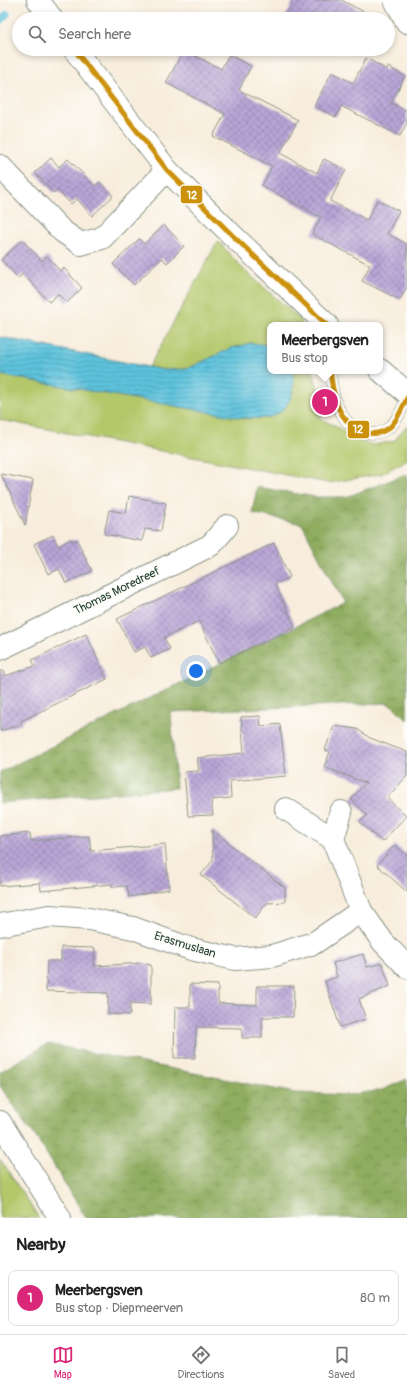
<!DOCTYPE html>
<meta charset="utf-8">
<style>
body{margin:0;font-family:Pangolin,sans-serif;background:#f6f6f6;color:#222}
.you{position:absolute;left:196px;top:671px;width:14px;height:14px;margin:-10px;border:3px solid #fff;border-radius:50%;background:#1a73e8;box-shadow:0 0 0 6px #1a73e833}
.badge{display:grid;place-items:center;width:26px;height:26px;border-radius:50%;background:#db2777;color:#fff;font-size:13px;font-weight:700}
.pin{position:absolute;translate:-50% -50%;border:2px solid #fff;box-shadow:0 1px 4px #0006}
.popup{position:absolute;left:267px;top:322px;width:116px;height:52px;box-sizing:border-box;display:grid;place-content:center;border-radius:8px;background:#fff;filter:drop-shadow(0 1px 3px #0005);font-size:13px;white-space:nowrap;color:#767676}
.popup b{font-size:15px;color:#222}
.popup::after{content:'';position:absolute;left:50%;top:100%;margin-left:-8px;border:8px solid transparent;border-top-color:#fff}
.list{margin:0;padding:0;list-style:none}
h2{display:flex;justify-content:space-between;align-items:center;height:52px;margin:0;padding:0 16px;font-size:17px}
h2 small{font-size:13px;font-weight:400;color:#767676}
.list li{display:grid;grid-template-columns:26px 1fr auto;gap:12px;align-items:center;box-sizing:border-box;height:56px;margin:0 8px 8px;padding:0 8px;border:1px solid #e0e0e0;border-radius:8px}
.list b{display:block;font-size:15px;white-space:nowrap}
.list p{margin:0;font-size:13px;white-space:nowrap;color:#767676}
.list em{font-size:13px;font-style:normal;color:#767676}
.icon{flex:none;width:22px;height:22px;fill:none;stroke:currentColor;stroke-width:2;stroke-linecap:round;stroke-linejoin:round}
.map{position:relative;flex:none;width:407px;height:1218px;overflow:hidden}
.search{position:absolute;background:#fff;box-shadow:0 2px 6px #0003;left:12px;right:12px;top:12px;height:44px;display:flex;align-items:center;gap:10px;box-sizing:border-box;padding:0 14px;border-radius:22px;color:#767676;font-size:15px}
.sheet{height:116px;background:#fff}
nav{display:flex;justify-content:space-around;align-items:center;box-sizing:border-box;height:56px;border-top:1px solid #e0e0e0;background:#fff;font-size:11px;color:#767676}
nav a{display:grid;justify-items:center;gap:2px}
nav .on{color:#db2777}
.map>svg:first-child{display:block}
</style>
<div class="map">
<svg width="407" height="1218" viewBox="0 0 407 1218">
<defs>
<pattern id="forest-crowns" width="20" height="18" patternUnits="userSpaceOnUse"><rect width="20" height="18" fill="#8fac5e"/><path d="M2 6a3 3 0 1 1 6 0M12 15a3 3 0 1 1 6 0" fill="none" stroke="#748d4e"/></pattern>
<pattern id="water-rules" width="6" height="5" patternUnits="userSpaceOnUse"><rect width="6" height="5" fill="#5fc3dd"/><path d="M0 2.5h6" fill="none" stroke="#4ea0b4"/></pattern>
<pattern id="building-cross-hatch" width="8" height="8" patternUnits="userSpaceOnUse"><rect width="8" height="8" fill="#b9a5d7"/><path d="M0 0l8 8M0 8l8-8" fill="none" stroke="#9688af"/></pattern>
</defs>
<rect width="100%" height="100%" fill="#fdfcf7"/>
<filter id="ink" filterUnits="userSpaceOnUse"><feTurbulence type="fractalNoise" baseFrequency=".025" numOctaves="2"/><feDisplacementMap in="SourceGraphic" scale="8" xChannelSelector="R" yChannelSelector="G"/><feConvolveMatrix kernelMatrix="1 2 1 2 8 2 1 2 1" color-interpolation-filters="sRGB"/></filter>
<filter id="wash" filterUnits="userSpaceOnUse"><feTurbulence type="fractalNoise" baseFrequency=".012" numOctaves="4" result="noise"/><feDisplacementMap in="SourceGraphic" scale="16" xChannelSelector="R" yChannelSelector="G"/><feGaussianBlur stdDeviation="0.9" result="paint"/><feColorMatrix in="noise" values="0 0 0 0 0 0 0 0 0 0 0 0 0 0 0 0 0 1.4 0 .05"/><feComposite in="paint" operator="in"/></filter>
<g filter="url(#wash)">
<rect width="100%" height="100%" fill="#f8eddc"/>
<!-- grass -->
<g fill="#b4c76a" stroke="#6a824f">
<path d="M218,241L243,269L301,320L302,325H270V346L251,343L229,349L187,369L163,370L149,367Z"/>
<path d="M292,371H313L320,398V419L334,425L357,440L373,445L394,441L407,425V460L381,474L328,483L0,420V375L244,418H267Z"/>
<path d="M0,1159L39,1218H0Z"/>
</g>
<!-- forest -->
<g fill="url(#forest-crowns)" stroke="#577449">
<path d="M407,474V720L393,706L386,703L171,712L176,788L0,803V772L343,603L302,524L252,513L257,487L316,497H346Z"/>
<path d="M47,1044L295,1093L349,1095L382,1090L407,1079V1218H86L40,1143L0,1086V1072Z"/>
</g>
<!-- water -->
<path fill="url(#water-rules)" stroke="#3f8088" d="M0,337L163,370L187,369L229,349L251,343L269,345L270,371H292C297,391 289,414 266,418C259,419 251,418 243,418L0,375Z"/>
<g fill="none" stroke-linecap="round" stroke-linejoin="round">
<!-- stream -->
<path stroke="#5fc3dd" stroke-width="7" d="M0,21L7,14"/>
</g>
<g id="blocks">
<!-- building -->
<g fill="url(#building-cross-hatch)">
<path d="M294,0H341L378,19H284Z"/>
<path d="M184,50L221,69L229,55L251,66L239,90L298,120L280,153L317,173L324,159L346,170L330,201L367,220L377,200L399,211L387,234L407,244V287L400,300L362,281L370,265L312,234L321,217L262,186L272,166L213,136L225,114L166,83Z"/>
<path d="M366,58L387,70L388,67L405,76L391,103L407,111V123L400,136L341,106L336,117L314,106L332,72L353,83Z"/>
<path d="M51,158L59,167L68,159L95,186L100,182L113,196L92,216L77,199L71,204L57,190L54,193L35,173Z"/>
<path d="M164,225L184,246L167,263L162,258L134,285L113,264L139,239L144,244Z"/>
<path d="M22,240L42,261L47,256L60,271L64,268L82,288L67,303L58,294L49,302L23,274L18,278L1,260Z"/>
<path d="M1,474L33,480L25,525Z"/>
<path d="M129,496L166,503L161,531L145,529L142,541L104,534L109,510L126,513Z"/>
<path d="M53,535L58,546L69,540H77L92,571L66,583L59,569L48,574L34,544Z"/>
<path d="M274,543L290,577L275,584L295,627L219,663L199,621L164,638L170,649L151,658L145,647L134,652L117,619Z"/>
<path d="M86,634L107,679L21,721L22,724L0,731V671H3L5,676L35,666L32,660Z"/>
<path d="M260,716L261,726L280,724L286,776L230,781L231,798L211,800L213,815L188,816L184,772L199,771L197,758L244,753L241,717Z"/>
<path d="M334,726L357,729L370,738L407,752V776L387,798L406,816L382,842L360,822L367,815L351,799L366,783L324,767L330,752L325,750Z"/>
<path d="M212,830L285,888V902L267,903L255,918L201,875L213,860Z"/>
<path d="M30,833L31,841L89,836L91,851L165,844L169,889L129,897L127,886L112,887V884L41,891L40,883L0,886V836Z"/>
<path d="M395,845L407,855V892L377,865Z"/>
<path d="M61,947L95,948L94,966L142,963L151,965V1004L130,1003V1015L108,1014V993L46,991L47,961H61Z"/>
<path d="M363,954L367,967L382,963L390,986L359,999L366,1019L340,1027L325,981L337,977L333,963Z"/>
<path d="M190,984L218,985V1003L257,1005V986H294L293,1017H262V1038H242V1028L196,1027L195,1058H174L175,1007H190Z"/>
</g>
</g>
</g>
<g filter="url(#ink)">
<use href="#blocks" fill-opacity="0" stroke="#8c9588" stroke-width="1"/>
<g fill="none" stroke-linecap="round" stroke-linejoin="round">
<!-- lane casing -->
<g stroke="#8c9588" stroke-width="12">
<path id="lane" d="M330,371C332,385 333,400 341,413C350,429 369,440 387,429C397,423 402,408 407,398"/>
</g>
<!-- street casing -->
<g stroke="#8c9588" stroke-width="24">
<g id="street">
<path d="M395,0L407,22"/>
<path d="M0,166L62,231L81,244L102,238L167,170"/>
<path d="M0,649L211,545L227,526"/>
<path d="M286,809L333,839L361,911L383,942L407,967"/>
<path d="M333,839L341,812"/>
<path d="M0,925L49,916L89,919L133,928L191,949L235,959L272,956L314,943L361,911"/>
<path d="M0,1122L60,1218"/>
</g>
</g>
<!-- secondary casing -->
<g stroke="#8c9588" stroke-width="24">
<g id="secondary">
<path d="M38,0L52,19"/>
<path d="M74,49L167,170L232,235L327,325"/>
<path d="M380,370L407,393"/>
</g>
</g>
<!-- lane -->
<use href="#lane" stroke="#fff" stroke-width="11"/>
<!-- street -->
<use href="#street" stroke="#fff" stroke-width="22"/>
<!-- secondary -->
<use href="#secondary" stroke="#fff" stroke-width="22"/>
<!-- bus-1 casing -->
<g stroke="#fdfcf7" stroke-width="8">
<g id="bus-1">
<path d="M74,49L167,170L232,235L327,325"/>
<path d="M330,371C332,383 333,396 338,407C346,426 370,443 390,427C398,420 402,408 407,398"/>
</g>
</g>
<!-- bus-1 -->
<use href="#bus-1" stroke="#cc910a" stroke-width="5"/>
</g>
</g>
<g text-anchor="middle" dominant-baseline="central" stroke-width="3.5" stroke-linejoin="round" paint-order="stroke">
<!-- street labels -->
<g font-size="12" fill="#1f3d34" stroke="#fdfcf7">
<text transform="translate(117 591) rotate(-26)">Thomas Moredreef</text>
<text transform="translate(185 945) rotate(17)">Erasmuslaan</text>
</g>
</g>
<g stroke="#fdfcf7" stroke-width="1.5">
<rect x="180" y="185" width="23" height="19" rx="4" fill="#cc910a"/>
<rect x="347" y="420" width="23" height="19" rx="4" fill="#cc910a"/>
</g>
<g font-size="11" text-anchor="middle" font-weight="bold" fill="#fff">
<text x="192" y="199">12</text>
<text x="358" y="433">12</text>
</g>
</svg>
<div class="you"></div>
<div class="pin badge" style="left:325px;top:402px">1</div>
<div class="popup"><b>Meerbergsven</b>Bus stop</div>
<div class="search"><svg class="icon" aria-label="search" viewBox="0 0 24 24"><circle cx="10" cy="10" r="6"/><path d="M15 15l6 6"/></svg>Search here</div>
</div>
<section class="sheet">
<h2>Nearby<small></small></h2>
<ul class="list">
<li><span class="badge">1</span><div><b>Meerbergsven</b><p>Bus stop · Diepmeerven</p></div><em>80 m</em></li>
</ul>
</section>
<nav>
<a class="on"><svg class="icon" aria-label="map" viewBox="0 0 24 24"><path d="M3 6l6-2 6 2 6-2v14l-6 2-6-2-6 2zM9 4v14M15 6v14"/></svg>Map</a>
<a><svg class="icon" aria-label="directions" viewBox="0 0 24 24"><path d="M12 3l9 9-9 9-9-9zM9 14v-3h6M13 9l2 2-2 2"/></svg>Directions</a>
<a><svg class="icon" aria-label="saved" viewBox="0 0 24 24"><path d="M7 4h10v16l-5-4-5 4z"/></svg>Saved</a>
</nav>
